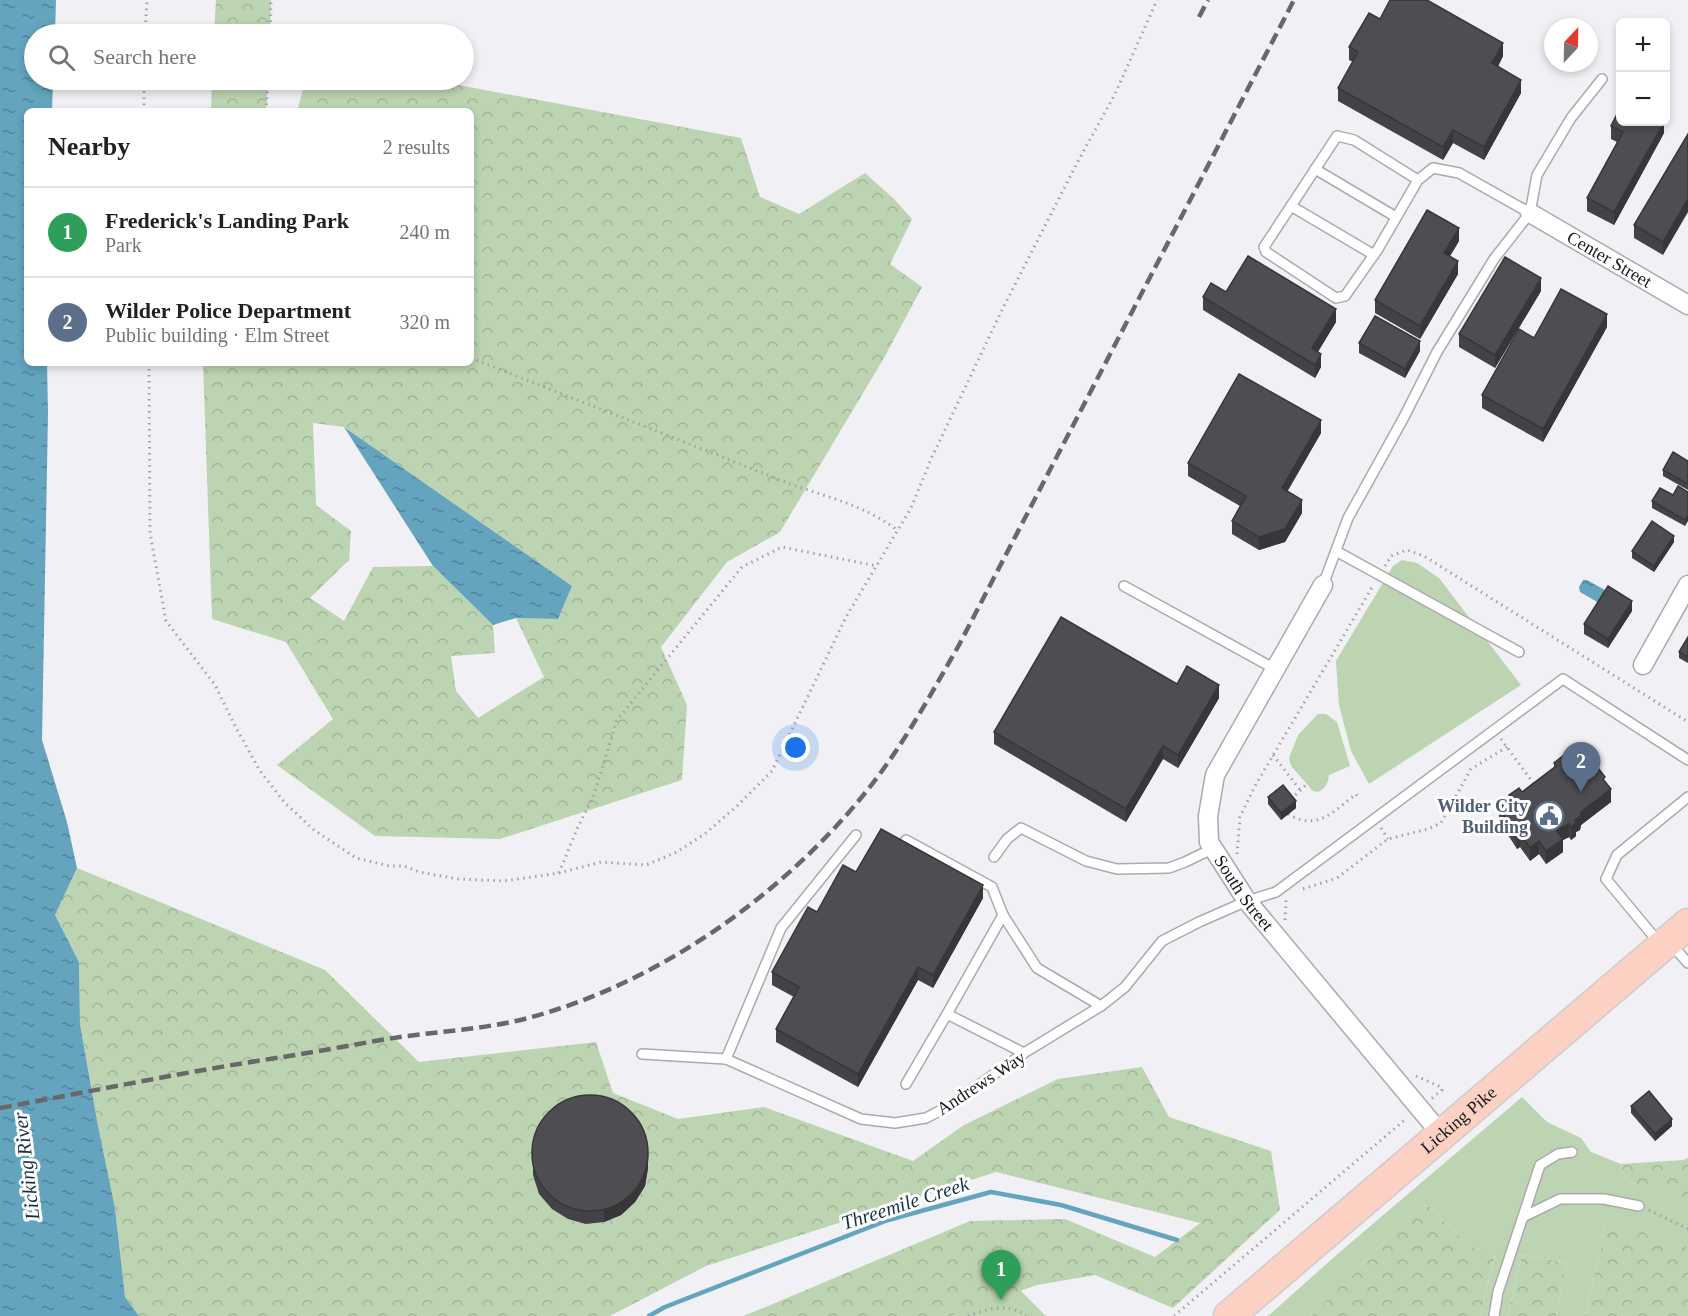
<!DOCTYPE html>
<meta charset="utf-8">
<style>
body{margin:0;font-family:Georgia,serif;background:#f2f2f2;color:#202124}
.controls{position:absolute;right:18px;top:18px;display:grid;overflow:hidden;border-radius:9px;box-shadow:0 3px 9px #0003}
.controls button{width:54px;height:54px;display:grid;place-items:center;padding:0;border:0;border-bottom:2px solid #e0e0e0;background:#fff;color:#202124;font:30px sans-serif}
.compass{position:absolute;left:1544px;top:18px;width:54px;height:54px;border-radius:50%;background:#fff;box-shadow:0 3px 9px #0003;rotate:22deg}
.you{position:absolute;left:796px;top:748px;width:21px;height:21px;margin:-15px;border:4px solid #fff;border-radius:50%;background:#1a73e8;box-shadow:0 0 0 9px #1a73e833}
.badge{display:grid;place-items:center;width:39px;height:39px;border-radius:50%;background:#8441b5;color:#fff;font-size:20px;font-weight:700}
.pin{position:absolute;translate:-50% -50px;filter:drop-shadow(0 2px 3px #0008)}
.pin::after{content:'';position:absolute;top:32px;width:21px;height:18px;background:inherit;clip-path:polygon(0 0,100% 0,50% 100%)}
.list{margin:0;padding:0;list-style:none}
h2{display:flex;justify-content:space-between;align-items:center;height:78px;margin:0;padding:0 24px;font-size:26px}
h2 small{font-size:20px;font-weight:400;color:#757577}
.list li{display:grid;grid-template-columns:39px 1fr auto;gap:18px;align-items:center;box-sizing:border-box;height:90px;padding:0 24px;border-top:2px solid #e0e0e0}
.list b{display:block;font-size:22px;white-space:nowrap}
.list p{margin:0;font-size:20px;white-space:nowrap;color:#757577}
.list em{font-size:20px;font-style:normal;color:#757577}
.icon{flex:none;width:33px;height:33px;fill:none;stroke:currentColor;stroke-width:2;stroke-linecap:round;stroke-linejoin:round}
.map{position:relative;flex:none;width:1688px;height:1316px;overflow:hidden}
.search{position:absolute;background:#fff;box-shadow:0 3px 9px #0003;left:24px;top:24px;width:450px;height:66px;display:flex;align-items:center;gap:15px;box-sizing:border-box;padding:0 21px;border-radius:33px;color:#757577;font-size:22px}
.panel{position:absolute;background:#fff;box-shadow:0 3px 9px #0003;left:24px;top:108px;width:450px;height:258px;border-radius:9px}
.map>svg:first-child{display:block}
</style>
<div class="map">
<svg width="1688" height="1316" viewBox="0 0 1688 1316">
<defs>
<pattern id="forest-crowns" width="20" height="18" patternUnits="userSpaceOnUse" patternTransform="scale(1.5)"><rect width="20" height="18" fill="#bcd4b1"/><path d="M2 6a3 3 0 1 1 6 0M12 15a3 3 0 1 1 6 0" fill="none" stroke="#a1b598"/></pattern>
<pattern id="water-ripples" width="26" height="14" patternUnits="userSpaceOnUse" patternTransform="scale(1.5)"><rect width="26" height="14" fill="#64a4be"/><path d="M2 4q2-2 4 0t4 0M15 11q2-2 4 0t4 0" fill="none" stroke="#51859a"/></pattern>
</defs>
<rect width="100%" height="100%" fill="#f1f0f4"/>
<!-- green -->
<g fill="#bcd4b1">
<path d="M1402,560L1417,563L1439,578L1521,685L1369,784L1351,751L1339,705L1336,661L1393,566Z"/>
<path d="M1318,714H1326L1337,722L1350,766L1329,775C1328,783 1326,788 1318,792L1313,791L1291,766L1289,758L1298,735Z"/>
<path d="M1522,1097L1547,1122L1581,1138L1591,1152L1621,1164L1627,1181L1688,1201V1247L1607,1220L1585,1316H1556L1567,1263L1522,1255L1508,1316H1480L1495,1256L1468,1245L1429,1206L1421,1205L1311,1316H1268L1341,1251Z"/>
<path d="M1014,1284L1046,1316H932Z"/>
</g>
<!-- forest -->
<g fill="url(#forest-crowns)" fill-rule="evenodd">
<path d="M216,0H271L270,34H214Z"/>
<path d="M212,80H268L266,111H211Z"/>
<path d="M306,80H432L741,138L760,197L799,214L865,173L894,199L912,219L890,264L922,287L884,358L780,532L727,562L661,647L687,705L682,780L500,839L375,836L277,765L333,719L286,642L212,619L203,363H471V111H297ZM313,423L344,427L572,586L558,619L516,618L544,677L478,718L456,691L451,656L495,653L493,625L433,566L373,567L344,621L310,598L349,560L351,531L316,505Z"/>
<path d="M77,868L325,970L419,1062L596,1042L613,1093L678,1119L764,1107L913,1161L964,1125L1058,1079L1142,1067L1169,1117L1271,1151L1280,1210L1173,1308L1095,1275L1037,1285L949,1316H744L970,1221L1065,1219L1155,1257L1200,1223L996,1172L706,1266L610,1316H139L125,1297L115,1208L98,1126L80,1024L79,962L55,915Z"/>
<path d="M1688,1158V1201L1627,1181L1621,1164L1683,1160Z"/>
<path d="M1421,1205L1429,1206L1468,1245L1495,1255L1480,1316H1311Z"/>
<path d="M1607,1220L1688,1247V1316H1585Z"/>
<path d="M1522,1255L1567,1263L1556,1316H1508Z"/>
</g>
<!-- water -->
<g fill="url(#water-ripples)">
<path d="M0,0H56L55,34H34V80H53L52,111H27V363H47L48,413L42,740L67,822L77,868L55,915L79,962L80,1024L98,1126L115,1208L125,1297L139,1316H0Z"/>
<path d="M344,427L572,586L558,619L516,618L493,625L433,566Z"/>
<path d="M1583,580H1587L1605,590L1599,603L1580,592L1579,587Z"/>
</g>
<g fill="none" stroke-linecap="round" stroke-linejoin="round">
<!-- stream -->
<path stroke="#64a4be" stroke-width="4.5" d="M649,1316L665,1307L888,1220L991,1192L1061,1205L1177,1240"/>
<!-- lane casing -->
<g stroke="#abaaae" stroke-width="12">
<g id="lane">
<path d="M1315,169L1396,217"/>
<path d="M1418,180L1354,140L1337,136L1264,247L1266,252L1336,298L1345,296L1378,249L1418,180L1433,168L1459,173L1530,213"/>
<path d="M1291,206L1374,255"/>
<path d="M1336,551L1519,652"/>
<path d="M1323,585L1348,518L1403,419L1437,352L1494,259L1530,213L1537,175L1571,118L1602,79"/>
<path d="M1124,586L1275,669"/>
<path d="M906,840L992,887L1003,915"/>
<path d="M994,857L1007,839L1021,828L1086,861L1117,869L1169,868L1185,862L1212,849"/>
<path d="M1660,944L1606,879L1617,855L1688,797"/>
<path d="M1672,945L1688,963"/>
<path d="M1024,1053L947,1014L1003,915L1037,968L1101,1006"/>
<path d="M642,1054L726,1059L861,1119L895,1123L926,1118L949,1106L1024,1053L1101,1006L1125,987L1162,941L1199,922L1247,901L1276,892L1563,679L1688,760"/>
<path d="M726,1059L781,928L856,835"/>
<path d="M906,1084L947,1014"/>
<path d="M1523,1217L1560,1199H1604L1639,1206"/>
<path d="M1494,1316L1498,1292L1540,1165L1558,1154L1572,1152"/>
</g>
</g>
<!-- street casing -->
<g stroke="#abaaae" stroke-width="21">
<g id="street">
<path id="s1" d="M1530,213L1688,305"/>
<path id="s2" d="M1323,585L1215,775L1208,816L1209,842L1247,901L1441,1134"/>
<path d="M1643,665L1688,585"/>
</g>
</g>
<!-- primary casing -->
<g stroke="#ccc" stroke-width="33">
<g id="primary">
<path id="s3" d="M1229,1316L1688,924"/>
</g>
</g>
<!-- path -->
<g stroke="#a3a2a6" stroke-width="3" stroke-dasharray="1.5 4.5" stroke-linecap="butt">
<path d="M145,34L147,0"/>
<path d="M270,34L271,0"/>
<path d="M144,111V80"/>
<path d="M266,111L268,80"/>
<path d="M471,358C574,399 678,439 780,480C820,496 862,503 897,530"/>
<path d="M149,363L150,533L166,621L215,685L235,726L260,771L285,803L314,830L356,858L389,866H404L419,872L458,879L504,881L559,873L601,862L646,865L677,852L706,833L737,806L772,771L846,617L911,508L932,457L1002,310L1076,165L1115,94L1157,0"/>
<path d="M1385,566L1391,556L1407,550L1424,556L1688,722"/>
<path d="M1501,739L1534,784"/>
<path d="M1273,755L1300,790"/>
<path d="M1291,799L1307,784"/>
<path d="M1288,814C1317,832 1334,811 1356,794L1360,799"/>
<path d="M1381,828L1388,839"/>
<path d="M1237,854L1240,817L1255,786L1374,584"/>
<path d="M559,873L577,829L594,795L617,720L742,567L782,547L877,566"/>
<path d="M1303,889L1337,878L1388,839L1428,829L1441,823L1471,769L1507,747"/>
<path d="M1285,920L1286,900"/>
<path d="M1416,1076L1441,1087L1442,1090L1431,1099"/>
<path d="M1649,1210L1688,1229"/>
<path d="M968,1316C987,1309 1009,1302 1026,1316"/>
<path d="M1174,1316L1407,1118"/>
</g>
<!-- lane -->
<use href="#lane" stroke="#fff" stroke-width="9"/>
<!-- street -->
<use href="#street" stroke="#fff" stroke-width="18"/>
<!-- primary -->
<use href="#primary" stroke="#fcd1c4" stroke-width="30"/>
<!-- rail -->
<g stroke="#68676a" stroke-width="4.5" stroke-dasharray="12 6" stroke-linecap="butt">
<path d="M1199,17L1208,0"/>
<path d="M0,1108C94,1091 188,1071 283,1057C322,1051 361,1043 400,1037C443,1031 486,1029 528,1018C658,984 786,893 869,788C904,744 931,694 959,645L1294,0"/>
</g>
</g>
<!-- wall -->
<g fill="#434246">
<path d="M1380,19L1503,56L1498,67L1521,93L1484,160L1453,143L1443,160L1338,101V88L1353,62L1349,60V47Z"/>
<path d="M1664,122V133L1614,225L1587,211V198L1617,142L1611,139V126Z"/>
<path d="M1688,134L1663,255L1634,238V225Z"/>
<path d="M1459,241L1450,256L1458,274L1420,339L1375,313V300Z"/>
<path d="M1541,291L1495,368L1459,347V334Z"/>
<path d="M1203,297L1336,322L1318,352L1321,367L1315,378L1203,310Z"/>
<path d="M1607,327L1543,442L1482,408V395L1534,338Z"/>
<path d="M1359,343L1420,351L1405,378L1359,353Z"/>
<path d="M1321,433L1287,491L1302,513L1285,542L1259,550L1232,534V521L1240,506L1188,476V463Z"/>
<path d="M1688,461V490L1663,476V470Z"/>
<path d="M1688,492L1685,526L1652,508V501Z"/>
<path d="M1674,542L1654,572L1632,558V551Z"/>
<path d="M1632,611L1608,648L1584,634V624Z"/>
<path d="M1688,637V663L1679,658V652Z"/>
<path d="M1177,684L1219,698L1178,768L1163,759L1126,822L994,744V732Z"/>
<path d="M1572,755L1605,782L1611,802L1581,825L1580,830L1576,832V836L1571,840L1569,837L1563,840V852L1546,864L1539,854L1530,861L1520,847L1517,849L1499,821V808L1509,800V795L1522,792L1554,768V763Z"/>
<path d="M1268,797L1296,808L1281,820L1268,804Z"/>
<path d="M856,872L983,898L933,988L918,980L858,1087L776,1042V1029L794,997L772,985V972L817,912Z"/>
<path d="M1631,1106L1672,1126L1655,1141L1631,1113Z"/>
<path d="M533,1143L648,1168L645,1186L635,1202L621,1215L604,1222L586,1224L568,1219L552,1209L539,1194L533,1175Z"/>
</g>
<!-- shaded-wall -->
<g fill="#373639">
<path d="M1503,43V56L1492,76V63Z"/>
<path d="M1521,80V93L1484,160V147Z"/>
<path d="M1664,122V133L1614,225V212Z"/>
<path d="M1453,130V143L1443,160V147Z"/>
<path d="M1688,199V212L1663,255V242Z"/>
<path d="M1459,228V241L1444,266V253Z"/>
<path d="M1458,261V274L1420,339V326Z"/>
<path d="M1541,278V291L1495,368V355Z"/>
<path d="M1336,309V322L1312,361V348Z"/>
<path d="M1607,314V327L1543,442V429Z"/>
<path d="M1420,341V351L1405,378V369Z"/>
<path d="M1321,354V367L1315,378V365Z"/>
<path d="M1321,420V433L1282,501V488Z"/>
<path d="M1302,500V513L1285,542L1259,550V537Z"/>
<path d="M1688,515V521L1685,526V520Z"/>
<path d="M1674,536V542L1654,572V566Z"/>
<path d="M1632,601V611L1608,648V639Z"/>
<path d="M1219,685V698L1178,768V755Z"/>
<path d="M1163,746V759L1126,822V809Z"/>
<path d="M1611,789V802L1581,825L1580,830L1576,832V836L1571,840V827L1581,812Z"/>
<path d="M1296,801V808L1281,820V813Z"/>
<path d="M1569,824V837L1563,840V852L1546,864V851L1556,830Z"/>
<path d="M1520,834V847L1517,849V836Z"/>
<path d="M1539,841V854L1530,861V848Z"/>
<path d="M983,885V898L933,988V975Z"/>
<path d="M918,967V980L858,1087V1074Z"/>
<path d="M1672,1119V1126L1655,1141V1134Z"/>
<path d="M648,1155V1168L645,1186L635,1202L621,1215L604,1222V1209Z"/>
</g>
<!-- building -->
<g fill="#4e4d51" stroke="#373639" stroke-width="1.5">
<path d="M1390,0H1427L1503,43L1492,63L1521,80L1484,147L1453,130L1443,147L1338,88L1358,52L1349,47L1369,13L1380,19Z"/>
<path d="M1620,108V122H1664L1614,212L1587,198L1623,132L1611,126Z"/>
<path d="M1688,134V199L1663,242L1634,225Z"/>
<path d="M1427,210L1459,228L1444,253L1458,261L1420,326L1375,300Z"/>
<path d="M1248,256L1336,309L1312,348L1321,354L1315,365L1203,297L1211,283L1226,292Z"/>
<path d="M1505,257L1541,278L1495,355L1459,334Z"/>
<path d="M1561,289L1607,314L1543,429L1482,395L1519,329L1534,338Z"/>
<path d="M1375,316L1420,341L1405,369L1359,343Z"/>
<path d="M1239,374L1321,420L1282,488L1302,500L1285,529L1259,537L1232,521L1246,496L1188,463Z"/>
<path d="M1673,452L1688,461V484L1663,470Z"/>
<path d="M1678,486L1688,492V515L1685,520L1652,501L1660,488L1673,495Z"/>
<path d="M1652,521L1674,536L1654,566L1632,551Z"/>
<path d="M1608,586L1632,601L1608,639L1584,624Z"/>
<path d="M1061,617L1177,684L1187,666L1219,685L1178,755L1163,746L1126,809L994,732Z"/>
<path d="M1688,637V657L1679,652Z"/>
<path d="M1580,748L1590,761L1592,760L1605,777L1603,779L1611,789L1581,812L1580,817L1575,820L1576,823L1571,827L1569,824L1556,830L1563,839L1546,851L1539,841L1530,848L1520,834L1517,836L1499,808L1512,798L1509,795L1519,788L1522,792L1556,766L1554,763L1569,751L1572,755Z"/>
<path d="M1283,785L1296,801L1281,813L1268,797Z"/>
<path d="M881,829L983,885L933,975L918,967L858,1074L776,1029L799,987L772,972L808,907L817,912L843,865L856,872Z"/>
<path d="M1649,1091L1672,1119L1655,1134L1631,1106Z"/>
<circle cx="590" cy="1153" r="58"/>
</g>
<!-- icons -->
<defs>
<g id="civic-ring" transform="scale(1.5)"><circle r="9.5" fill="#fefeff" stroke="#5c6f8a" stroke-width="1.5"/><path d="M-.6-6.5H3V-4.5H.6V-3L4-1V1h2V6H-6V1h2V-1L-.6-3ZM-1.2 2.5V6h2.4V2.5Z" fill="#5c6f8a"/></g>
</defs>
<g fill-rule="evenodd">
<use href="#civic-ring" x="1549" y="816"/>
</g>
<g text-anchor="middle" dominant-baseline="central" stroke-width="6" stroke-linejoin="round" paint-order="stroke">
<!-- street labels -->
<g font-size="18" fill="#171719" stroke="#fefeff">
<text stroke="none"><textPath href="#s1" startOffset="92">Center Street</textPath></text>
<text stroke="none"><textPath href="#s2" startOffset="348">South Street</textPath></text>
<text transform="translate(981 1083) rotate(-33)">Andrews Way</text>
<text stroke="none"><textPath href="#s3" startOffset="302">Licking Pike</textPath></text>
</g>
<!-- service labels -->
<g font-size="18" font-weight="bold" fill="#4e5e75" stroke="#fefeff" text-anchor="end">
<text x="1528" y="806">Wilder City<tspan x="1528" dy="21">Building</tspan></text>
</g>
<!-- water labels -->
<g font-size="20" font-style="italic" fill="#13323e" stroke="#fefeff">
<text transform="translate(26 1166) rotate(-97)">Licking River</text>
<text transform="translate(905 1203) rotate(-18)">Threemile Creek</text>
</g>
</g>
</svg>
<div class="controls">
<button>+</button>
<button>−</button>
</div>
<svg class="compass" viewBox="-18 -18 36 36"><path d="M0-13l5 13h-10z" fill="#e53935"/><path d="M0 13l5-13h-10z" fill="#757577"/></svg>
<div class="you"></div>
<div class="pin badge" style="left:1001px;top:1300px;background:#2e9e5b">1</div>
<div class="pin badge" style="left:1581px;top:792px;background:#5c6f8a">2</div>
<div class="search"><svg class="icon" aria-label="search" viewBox="0 0 24 24"><circle cx="10" cy="10" r="6"/><path d="M15 15l6 6"/></svg>Search here</div>
<section class="panel">
<h2>Nearby<small>2 results</small></h2>
<ul class="list">
<li><span class="badge" style="background:#2e9e5b">1</span><div><b>Frederick's Landing Park</b><p>Park</p></div><em>240 m</em></li>
<li><span class="badge" style="background:#5c6f8a">2</span><div><b>Wilder Police Department</b><p>Public building · Elm Street</p></div><em>320 m</em></li>
</ul>
</section>
</div>
